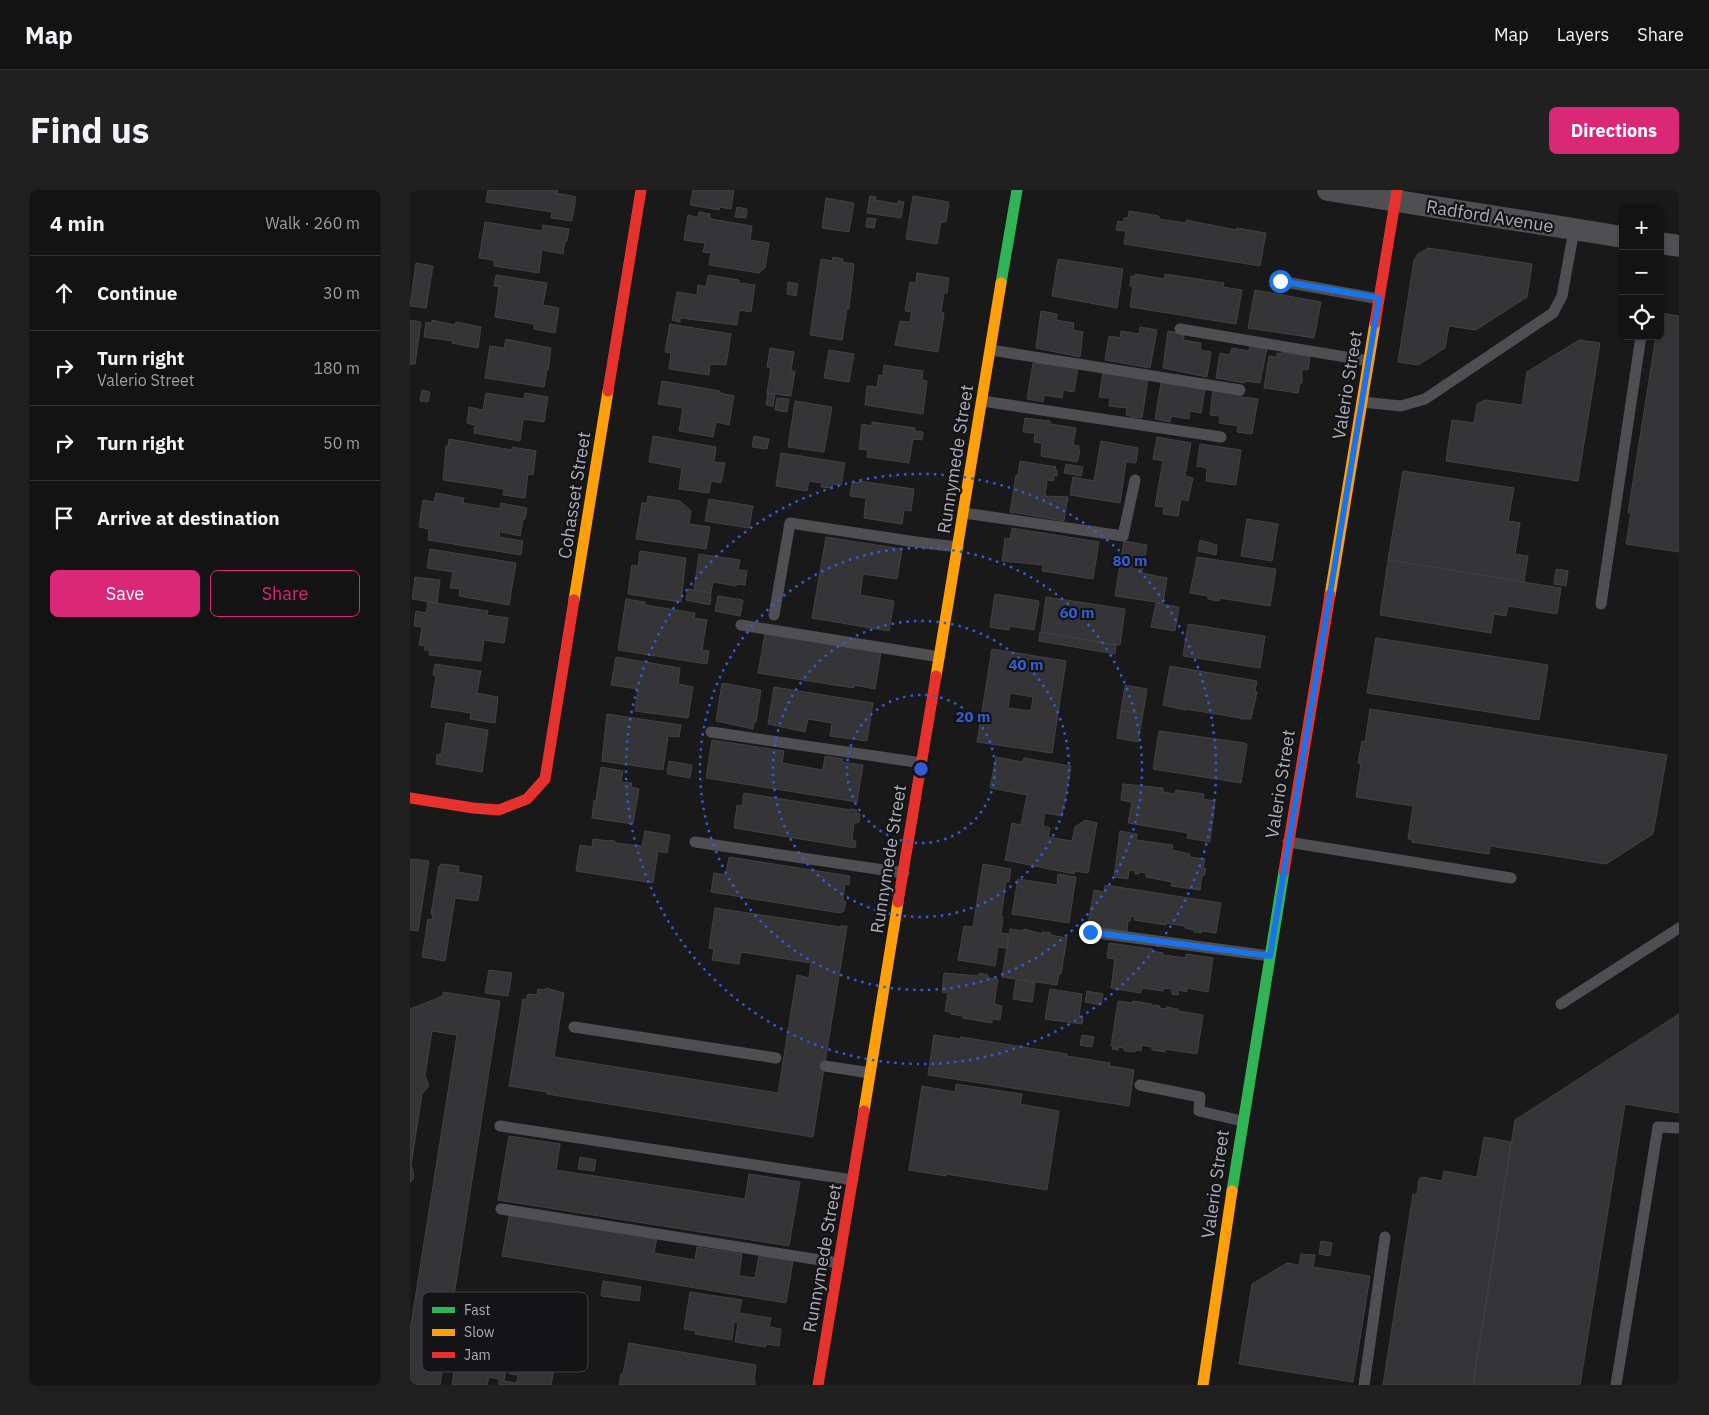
<!DOCTYPE html>
<meta charset="utf-8">
<style>
body{margin:0;font-family:"IBM Plex Sans",sans-serif;background:#202021;color:#f1f3f6}
.controls{position:absolute;right:15px;top:15px;display:grid;overflow:hidden;border-radius:8px;box-shadow:0 1px 4px #0004}
.controls button{width:45px;height:45px;display:grid;place-items:center;padding:0;border:0;border-bottom:1px solid #323233;background:#131313;color:#f1f3f6;font:25px sans-serif}
.stop{position:absolute;width:15px;height:15px;margin:-11px;border:4px solid #1a73e8;border-radius:50%;background:#fff}
.stop.end{background:#1a73e8;border-color:#fff;box-shadow:0 1px 5px #0008}
.list{margin:0;padding:0;list-style:none}
h2{display:flex;justify-content:space-between;align-items:center;height:65px;margin:0;padding:0 20px;font-size:21px}
h2 small{font-size:16px;font-weight:400;color:#9d9ea0}
.list li{display:grid;grid-template-columns:32px 1fr auto;gap:15px;align-items:center;box-sizing:border-box;height:75px;padding:0 20px;border-top:1px solid #323233}
.list b{display:block;font-size:19px;white-space:nowrap}
.list p{margin:0;font-size:16px;white-space:nowrap;color:#9d9ea0}
.list em{font-size:16px;font-style:normal;color:#9d9ea0}
.actions{display:flex;gap:10px;padding:15px 20px}
.actions a{flex:1;padding:11px 0;border:1px solid #db2777;border-radius:8px;text-align:center;font-size:18px;color:#db2777}
.actions .main{background:#db2777;color:#fff}
.icon{flex:none;width:28px;height:28px;fill:none;stroke:currentColor;stroke-width:2;stroke-linecap:round;stroke-linejoin:round}
.map{position:relative;flex:none;width:1269px;height:1195px;overflow:hidden;border-radius:8px}
header{display:flex;align-items:center;gap:30px;box-sizing:border-box;height:70px;padding:0 25px;background:#131313;border-bottom:1px solid #323233}
header strong{font-size:24px}
nav{display:flex;gap:28px;margin-inline-start:auto;font-size:18px}
.intro{display:flex;align-items:center;justify-content:space-between;box-sizing:border-box;height:120px;padding:0 30px}
h1{margin:0;font-size:35px}
.button{padding:12px 22px;border-radius:8px;background:#db2777;color:#fff;font-size:18px;font-weight:700}
main{display:flex;gap:30px;padding:0 30px}
aside{flex:1;background:#131313;border-radius:8px;box-shadow:0 1px 4px #0004}
.map>svg:first-child{display:block}
</style>
<header>
<strong>Map</strong>
<nav><a>Map</a><a>Layers</a><a>Share</a></nav>
</header>
<div class="intro"><h1>Find us</h1><a class="button">Directions</a></div>
<main>
<aside>
<h2>4 min<small>Walk · 260 m</small></h2>
<ul class="list">
<li><svg class="icon" aria-label="ahead" viewBox="0 0 24 24"><path d="M12 20V5M6 11l6-6 6 6"/></svg><div><b>Continue</b></div><em>30 m</em></li>
<li><svg class="icon" aria-label="right" viewBox="0 0 24 24"><path d="M7 20v-9h11M14 6l5 5-5 5"/></svg><div><b>Turn right</b><p>Valerio Street</p></div><em>180 m</em></li>
<li><svg class="icon" aria-label="right" viewBox="0 0 24 24"><path d="M7 20v-9h11M14 6l5 5-5 5"/></svg><div><b>Turn right</b></div><em>50 m</em></li>
<li><svg class="icon" aria-label="arrive" viewBox="0 0 24 24"><path d="M6 21V4h12l-3 4 3 4H6"/></svg><div><b>Arrive at destination</b></div></li>
</ul>
<div class="actions"><a class="main">Save</a><a>Share</a></div>
</aside>
<div class="map">
<svg width="1269" height="1195" viewBox="0 0 1269 1195">
<rect width="100%" height="100%" fill="#191919"/>
<!-- building -->
<g fill="#353537" stroke="#424245" fill-rule="evenodd">
<path d="M78,0H148L147,3L166,7L162,31L141,28L142,22L76,12Z"/>
<path d="M283,0H324L321,19L310,17L309,20L280,15Z"/>
<path d="M460,6L466,7L465,10L488,14V11L494,12L491,28L457,23Z"/>
<path d="M503,6L539,12L536,32H531L527,54L496,49Z"/>
<path d="M416,8L444,13L439,42L412,38Z"/>
<path d="M327,17L337,19L336,28L325,27Z"/>
<path d="M719,21L749,26V29L776,33V30L826,40L827,38L856,43L850,76L714,54L716,41L706,40L708,31L713,32L714,28H718Z"/>
<path d="M289,22L300,24V28L302,29L342,36L340,50L359,53L355,78L349,83L299,75L301,63L293,62L295,53L274,50L278,25L288,27Z"/>
<path d="M457,28L466,29L464,38L456,37Z"/>
<path d="M75,32L132,41L133,35L159,39L157,51H155L153,64L132,60L129,83L84,76V70L69,68Z"/>
<path d="M1018,58L1122,74L1117,107L1066,140L1039,136L1035,158L1008,175L988,172L1004,70L1008,64Z"/>
<path d="M423,67L433,69L432,72L444,74L439,119H437L432,150L400,145L411,69L422,71Z"/>
<path d="M648,69L713,79L707,118L642,106Z"/>
<path d="M6,73L23,76L16,118L0,116Z"/>
<path d="M507,83L539,88L537,103H534L531,122L534,123L528,162L485,155L490,131L500,132L502,122L495,121L500,92L506,93Z"/>
<path d="M725,84L754,89L755,84L814,93L813,97L832,100L826,134L720,117L723,96H720L721,86L725,87Z"/>
<path d="M86,85L137,93L133,115L149,118L145,143L124,139V134L85,127L89,97L84,96Z"/>
<path d="M298,85L329,90V93L345,95L341,122L329,120L327,135L270,128V132L262,130L267,102L287,105L288,95L296,97Z"/>
<path d="M378,92L388,94L386,106L377,104Z"/>
<path d="M845,100L911,112L904,148L838,138Z"/>
<path d="M631,121L647,124L646,130L664,133L663,140L673,142L670,167L626,158Z"/>
<path d="M1250,123L1269,126V362L1216,354L1221,323H1218L1246,146H1250Z"/>
<path d="M0,130L11,132L5,174H0Z"/>
<path d="M22,130L45,135L46,132L71,137L68,158L42,153L43,151L14,147L16,132L22,133Z"/>
<path d="M260,134L321,144L316,175L300,174L299,185L259,179L261,163L255,162Z"/>
<path d="M730,137L747,140L740,178L695,170L699,146L710,148L711,141L729,144Z"/>
<path d="M758,141L774,144L773,150L791,153L790,160L801,162L797,187L753,178Z"/>
<path d="M96,149L141,158L138,180L137,179L134,197L75,188L80,156L94,158Z"/>
<path d="M1169,150L1190,153L1168,291L1036,271L1042,230L1064,233L1067,214L1075,210L1112,215L1117,182Z"/>
<path d="M840,155L857,158L850,193L836,191L835,193L806,188L810,163L820,165L822,158L839,161Z"/>
<path d="M360,158L384,162L381,181H385L381,206L357,203L361,178L357,177Z"/>
<path d="M419,160L444,164L439,192L414,188Z"/>
<path d="M872,162L900,167L898,180L892,179V193H890L888,203L854,198L859,166L867,167V163L872,164Z"/>
<path d="M623,173L668,178L664,202L653,200L652,208L634,205L633,212L617,209Z"/>
<path d="M474,175L513,181L512,190L517,191L513,224L455,215L457,196L467,197L469,185L473,186Z"/>
<path d="M693,182L738,189L732,228L721,227V226L716,225L717,218L699,216L700,208L689,207Z"/>
<path d="M252,191L310,201V203L324,206L319,235L306,232L303,247L269,241L273,218L248,214Z"/>
<path d="M751,193L765,195V194L795,199L791,223L780,221L779,229L761,226L760,232L745,229Z"/>
<path d="M12,200L20,202L18,212L10,211Z"/>
<path d="M803,200L832,205L831,207L848,209L842,244L827,242L828,236L809,233L810,226L800,225Z"/>
<path d="M76,203L114,209L115,203L138,207L134,232L113,229L110,251L64,243L65,235L57,233L59,217L73,220Z"/>
<path d="M358,203L365,204L363,216L356,215Z"/>
<path d="M367,208L379,209L377,222L365,220Z"/>
<path d="M385,211L422,217L414,262L378,257Z"/>
<path d="M615,228L640,231V234L666,238L663,255L669,256V261L670,262L667,272L631,266L632,253L624,252L625,243L613,242Z"/>
<path d="M462,232L505,238V241L513,242L512,250L503,249L499,273L457,267L458,260L449,259L452,234L462,236Z"/>
<path d="M243,246L306,257L304,272L315,273L311,293L301,291L299,303L269,299L272,278L239,272Z"/>
<path d="M344,246L359,249L357,259L342,257Z"/>
<path d="M747,247L781,253L775,286L783,288L778,311L771,309L768,326L753,324L754,317L745,316L753,271L743,269Z"/>
<path d="M39,249L102,260V257L126,261L123,285L118,284L115,308L93,305L94,299L33,290L36,256H38Z"/>
<path d="M691,251L728,258L726,273L716,272L710,313L660,305L663,287L684,291Z"/>
<path d="M790,254L831,260L826,295L796,291L797,278L787,276Z"/>
<path d="M371,263L435,273L431,295L423,294L422,298L411,297L412,293L399,291L397,301L366,296Z"/>
<path d="M610,271L646,277L645,280H647V286L644,285V291L637,290L635,306L658,307L654,331L600,322L606,285H608Z"/>
<path d="M656,274L673,277L671,286L654,283Z"/>
<path d="M993,281L1104,298L1098,331L1110,333L1105,364L1118,366L1114,392L978,370Z"/>
<path d="M449,291L504,299L501,321L494,320L492,334L454,328L456,308L440,306L442,292L449,293Z"/>
<path d="M26,303L54,308L53,313L90,319L91,313L117,318L115,329H113L110,346L91,342L92,339H90L89,347L113,351L111,365L18,350L19,339L9,337L13,310L24,312Z"/>
<path d="M238,306L270,311L281,321L279,334L300,337L296,359L226,349L232,313H237Z"/>
<path d="M299,309L343,316L339,338L295,331Z"/>
<path d="M837,329L868,334L862,371L831,366Z"/>
<path d="M602,338L689,352L683,389L632,381L633,375L592,371L595,348L600,349Z"/>
<path d="M416,347L492,359L487,389L453,384L450,405L484,411L479,441L402,428Z"/>
<path d="M790,350L807,355L806,365L788,361Z"/>
<path d="M714,351L737,355L732,383L757,388L753,413L705,406Z"/>
<path d="M20,359L106,373L99,415L49,406L50,399L40,398L43,382L17,378Z"/>
<path d="M230,361L276,368L271,412L218,404L222,375L228,376Z"/>
<path d="M289,364L330,370L328,380L337,381L335,395L327,394L326,396L303,392L301,403L284,400Z"/>
<path d="M787,367L866,379L860,416L809,408V411L798,409V406L780,403Z"/>
<path d="M978,370L1151,398L1147,424L1098,416L1096,426L1084,424L1081,443L970,425Z"/>
<path d="M1146,379L1158,381L1156,396L1144,394Z"/>
<path d="M5,387L30,390L27,413L2,409Z"/>
<path d="M278,399L301,403L300,415L276,410Z"/>
<path d="M585,404L629,411L624,440L600,436L599,440L580,437Z"/>
<path d="M308,406L333,410L330,426L305,421Z"/>
<path d="M636,407L715,419L710,455L631,443Z"/>
<path d="M216,409L235,412V415L285,423L284,428L297,430L292,460L299,461L297,474L208,460Z"/>
<path d="M18,412L78,421L77,425L98,428L94,453L74,450L71,471L19,465L20,460H14L15,456L9,455L12,437L4,436L6,421L16,423Z"/>
<path d="M746,413L769,417L765,441L741,437Z"/>
<path d="M778,434L855,446L850,478L773,466Z"/>
<path d="M630,442L706,455L705,464L629,451Z"/>
<path d="M355,444L471,462L465,499L444,495V498L348,483Z"/>
<path d="M966,448L1138,475L1129,530L957,503Z"/>
<path d="M582,459L656,471L642,563L567,552ZM600,503L623,507L621,521L598,518Z"/>
<path d="M206,467L270,478L268,494L283,497L278,528L225,521L228,499L201,495Z"/>
<path d="M25,474L71,481L67,503L88,507L85,533L60,529L61,523L21,517L26,486L23,485Z"/>
<path d="M760,476L847,491L845,501L847,502L841,529H831V528L775,519V520L753,515Z"/>
<path d="M312,493L351,500L346,532H344L343,539L306,531Z"/>
<path d="M715,495L737,499L733,524L711,521Z"/>
<path d="M364,497L463,513L457,551L420,546L422,533L398,529L395,542L358,534Z"/>
<path d="M960,519L1257,565L1243,644L1196,674L1080,656L1079,664L1002,652V649H998L1003,616L946,607L951,574L948,573L952,551L955,552Z"/>
<path d="M711,521L733,524L728,552L707,548Z"/>
<path d="M197,524L271,535L269,547L258,546L253,580L192,571Z"/>
<path d="M36,533L78,540L72,582L26,574L27,564L31,565Z"/>
<path d="M749,541L835,553L837,555L831,593L743,579Z"/>
<path d="M302,550L374,561L372,573L413,580L415,566L433,569L432,572L453,575L447,612L296,588Z"/>
<path d="M586,567L613,572L614,568L661,576L652,626L635,623L633,636L640,638L638,647L662,651L665,637L675,630L687,633L678,683L665,681L664,684L595,670L602,633L611,635L617,605L580,598Z"/>
<path d="M259,571L282,575L280,588L257,584Z"/>
<path d="M191,577L213,581L211,592L222,593L221,597L229,599L223,634L182,628L184,610L186,611Z"/>
<path d="M713,594L753,598V602L765,604L766,600L794,604L793,609L805,611L800,652L777,648L778,643L718,633L722,612L711,610Z"/>
<path d="M334,603L441,620V619L447,620L446,622L450,624L449,632L444,633L442,650L446,651L445,658L324,638L327,615L332,616Z"/>
<path d="M235,641L260,645L257,663L248,661L243,693L166,681L170,655L182,657L183,649L199,651V650L205,651V653L232,656Z"/>
<path d="M710,641L727,644L726,650L763,655L762,660L780,664L779,667L795,669L793,678L796,679L794,686L792,685L790,700L761,696L762,692L736,687V683L729,682V684H725V681L719,680L718,689L704,687Z"/>
<path d="M319,667L440,686L439,695L435,694L433,710L436,712L434,721L430,723L301,702L304,683L316,685Z"/>
<path d="M0,669L19,671L8,741L0,740Z"/>
<path d="M31,674L49,676L48,682L72,686L68,711L45,708L35,771L12,767L18,729L22,730L23,724H21L29,676H30Z"/>
<path d="M573,674L601,679L599,692L596,691L591,727H593L591,743L598,744L597,758L588,757L585,776L548,770L554,736L563,737Z"/>
<path d="M648,684L666,687L659,733L602,724L608,689L647,695Z"/>
<path d="M695,695L811,713L806,743L791,741V743L784,742V740L775,738V736L756,733V735L724,730L725,727L721,726L720,731H718L717,742L689,737V734L678,733L684,700L694,702Z"/>
<path d="M305,718L431,737V736H437L403,947L137,904V902L99,896L113,809L116,810L118,804L127,805L128,799L135,800L136,798L154,803L144,867L368,903L387,785L399,788L401,773L331,762L329,774L302,770L304,759L299,758Z"/>
<path d="M600,739L614,741V739L632,744V742L641,743L640,745L657,748L651,784H649L647,795L592,787Z"/>
<path d="M699,753L742,759V761L753,763V765L776,768V764L803,768L798,802L777,798V802L769,800L768,805L762,804V799L753,798V801L732,798L731,803L701,798L705,769L697,768Z"/>
<path d="M79,780L102,783L98,806L75,803Z"/>
<path d="M534,783L569,786V783L578,785V788L588,789L584,814L592,816L590,830L582,829V833L553,828V826L540,824L541,822L535,821L538,803L532,802Z"/>
<path d="M606,790L625,793L622,812L603,809Z"/>
<path d="M640,799L672,804L669,827L673,828L672,834L635,829Z"/>
<path d="M677,801L693,804L691,815L675,812Z"/>
<path d="M33,802L90,811L30,1195H0V1141L47,845L22,841L15,885L19,896L12,904L1,975L4,987L0,993V819L33,806Z"/>
<path d="M708,811L723,813V811L742,814V817H744V815L750,816L749,818L757,819V817L768,819V821L793,825L787,864L755,859V862L742,860V857L732,855L731,861L726,860L725,862L714,861V858L708,857V860L702,859L703,856H701Z"/>
<path d="M1269,824V923L1215,914L1170,1195H1063L1105,930Z"/>
<path d="M524,845L550,849L551,847L657,864V866L700,873V876L724,880L719,916L518,885Z"/>
<path d="M672,845L684,847L682,857L670,855Z"/>
<path d="M546,894L612,904L610,914L649,921L637,1000L536,984V986L499,980L512,896L545,902Z"/>
<path d="M99,946L150,954L146,980L335,1009L339,984L390,992L379,1056L88,1010Z"/>
<path d="M1074,947L1101,952L1063,1195H973L1003,1004L1007,1005L1009,989L1013,987L1032,991L1034,981L1067,987Z"/>
<path d="M170,967L186,970L184,981L168,979Z"/>
<path d="M100,1021L247,1047L244,1063L285,1070L287,1057L332,1064L329,1086L345,1088L349,1065L383,1071L376,1113L92,1066Z"/>
<path d="M911,1051L922,1053L920,1066L909,1064Z"/>
<path d="M891,1064L905,1065L903,1077L960,1086L943,1192L829,1174L842,1094L877,1073L889,1075Z"/>
<path d="M193,1091L231,1097L229,1111L191,1106Z"/>
<path d="M280,1102L332,1110L329,1123L361,1128L359,1137L371,1139L369,1156L356,1154V1157L325,1152L328,1133L324,1132L322,1150L285,1144L286,1141L274,1139Z"/>
<path d="M68,1137L80,1139L79,1144L91,1145L92,1141L108,1144V1148L120,1150V1146L136,1148L135,1152L149,1154L141,1195H89V1189L79,1187L77,1195H42L51,1139L68,1142ZM96,1180L100,1181V1184L108,1185L107,1193L94,1191Z"/>
<path d="M219,1153L346,1175L344,1191H345V1195H209L211,1184H213Z"/>
</g>
<g fill="none" stroke-linecap="round" stroke-linejoin="round">
<!-- lane -->
<g stroke="#4f4f53" stroke-width="11">
<path d="M870,91L969,109"/>
<path d="M770,139L959,171"/>
<path d="M581,160L830,200"/>
<path d="M572,211L811,247"/>
<path d="M952,212L991,216L1015,209L1143,123L1152,106L1164,40"/>
<path d="M554,323L713,346L725,290"/>
<path d="M1191,414L1231,146"/>
<path d="M364,425L380,333L506,352L548,357"/>
<path d="M331,435L530,467"/>
<path d="M301,542L512,573"/>
<path d="M285,652L494,683"/>
<path d="M878,652L1101,688"/>
<path d="M680,742L860,766"/>
<path d="M1151,814L1269,738"/>
<path d="M164,837L366,868"/>
<path d="M415,876L460,883"/>
<path d="M730,895L790,907L789,921L832,931"/>
<path d="M90,936L443,990"/>
<path d="M91,1019L429,1073"/>
<path d="M954,1195L975,1047"/>
<path d="M1206,1195L1248,937L1269,938"/>
</g>
<!-- street -->
<g stroke="#4f4f53" stroke-width="22">
<path d="M918,0L1213,47"/>
<path d="M1250,53L1269,56"/>
</g>
<!-- fast -->
<g stroke="#30b455" stroke-width="11">
<path d="M591,93L607,0"/>
<path d="M822,1001L874,681"/>
</g>
<!-- slow -->
<g stroke="#ff9f0a" stroke-width="11">
<path d="M920,405L965,133"/>
<path d="M164,410L198,201"/>
<path d="M526,486L591,93"/>
<path d="M454,921L488,712"/>
<path d="M793,1195L822,1001"/>
</g>
<!-- jam -->
<g stroke="#e5322d" stroke-width="11">
<path d="M965,133L987,0"/>
<path d="M198,201L231,0"/>
<path d="M0,608L63,618L89,620L117,609L135,589L164,410"/>
<path d="M874,681L920,405"/>
<path d="M488,712L526,486"/>
<path d="M408,1195L454,921"/>
</g>
</g>
<g fill="none" stroke-linecap="round" stroke-linejoin="round">
<!-- route -->
<path stroke="#1a73e8" stroke-width="6" d="M680,742L860,766L969,108L870,91"/>
</g>
<!-- distance rings -->
<g fill="none" stroke="#325cd4" stroke-width="2.5" stroke-dasharray="2.5 5">
<circle cx="511" cy="579" r="74"/>
<circle cx="511" cy="579" r="148"/>
<circle cx="511" cy="579" r="221"/>
<circle cx="511" cy="579" r="295"/>
</g>
<g text-anchor="middle" dominant-baseline="central" stroke-width="4.5" stroke-linejoin="round" paint-order="stroke">
<!-- street labels -->
<g font-size="18" fill="#abadba" stroke="#141315">
<text transform="translate(1080 26) rotate(9)">Radford Avenue</text>
<text transform="translate(937 195) rotate(-81)">Valerio Street</text>
<text transform="translate(545 269) rotate(-81)">Runnymede Street</text>
<text transform="translate(164 305) rotate(-81)">Cohasset Street</text>
<text transform="translate(870 594) rotate(-81)">Valerio Street</text>
<text transform="translate(478 669) rotate(-81)">Runnymede Street</text>
<text transform="translate(805 994) rotate(-82)">Valerio Street</text>
<text transform="translate(412 1068) rotate(-80)">Runnymede Street</text>
</g>
</g>
<!-- legend -->
<rect x="12" y="1102" width="166" height="80" rx="8" fill="#141315" stroke="#414147" stroke-width="1"/>
<rect x="22" y="1117" width="23" height="6" fill="#30b455"/>
<rect x="22" y="1139" width="23" height="7" fill="#ff9f0a"/>
<rect x="22" y="1162" width="23" height="6" fill="#e5322d"/>
<g font-size="14" fill="#abadba">
<text x="54" y="1125">Fast</text>
<text x="54" y="1147">Slow</text>
<text x="54" y="1170">Jam</text>
</g>
<circle cx="511" cy="579" r="8" fill="#325cd4" stroke="#141315" stroke-width="2.5"/>
<g font-size="15" text-anchor="middle" font-weight="bold" fill="#325cd4" stroke="#141315" stroke-width="4.5" stroke-linejoin="round" paint-order="stroke">
<text x="720" y="376">80 m</text>
<text x="667" y="428">60 m</text>
<text x="616" y="480">40 m</text>
<text x="563" y="532">20 m</text>
</g>
</svg>
<div class="controls">
<button>+</button>
<button>−</button>
<button><svg class="icon" aria-label="locate" viewBox="0 0 24 24"><circle cx="12" cy="12" r="6"/><path d="M12 2v4M12 18v4M2 12h4M18 12h4"/></svg></button>
</div>
<div class="stop" style="left:870px;top:91px"></div>
<div class="stop end" style="left:680px;top:742px"></div>
</div>
</main>
